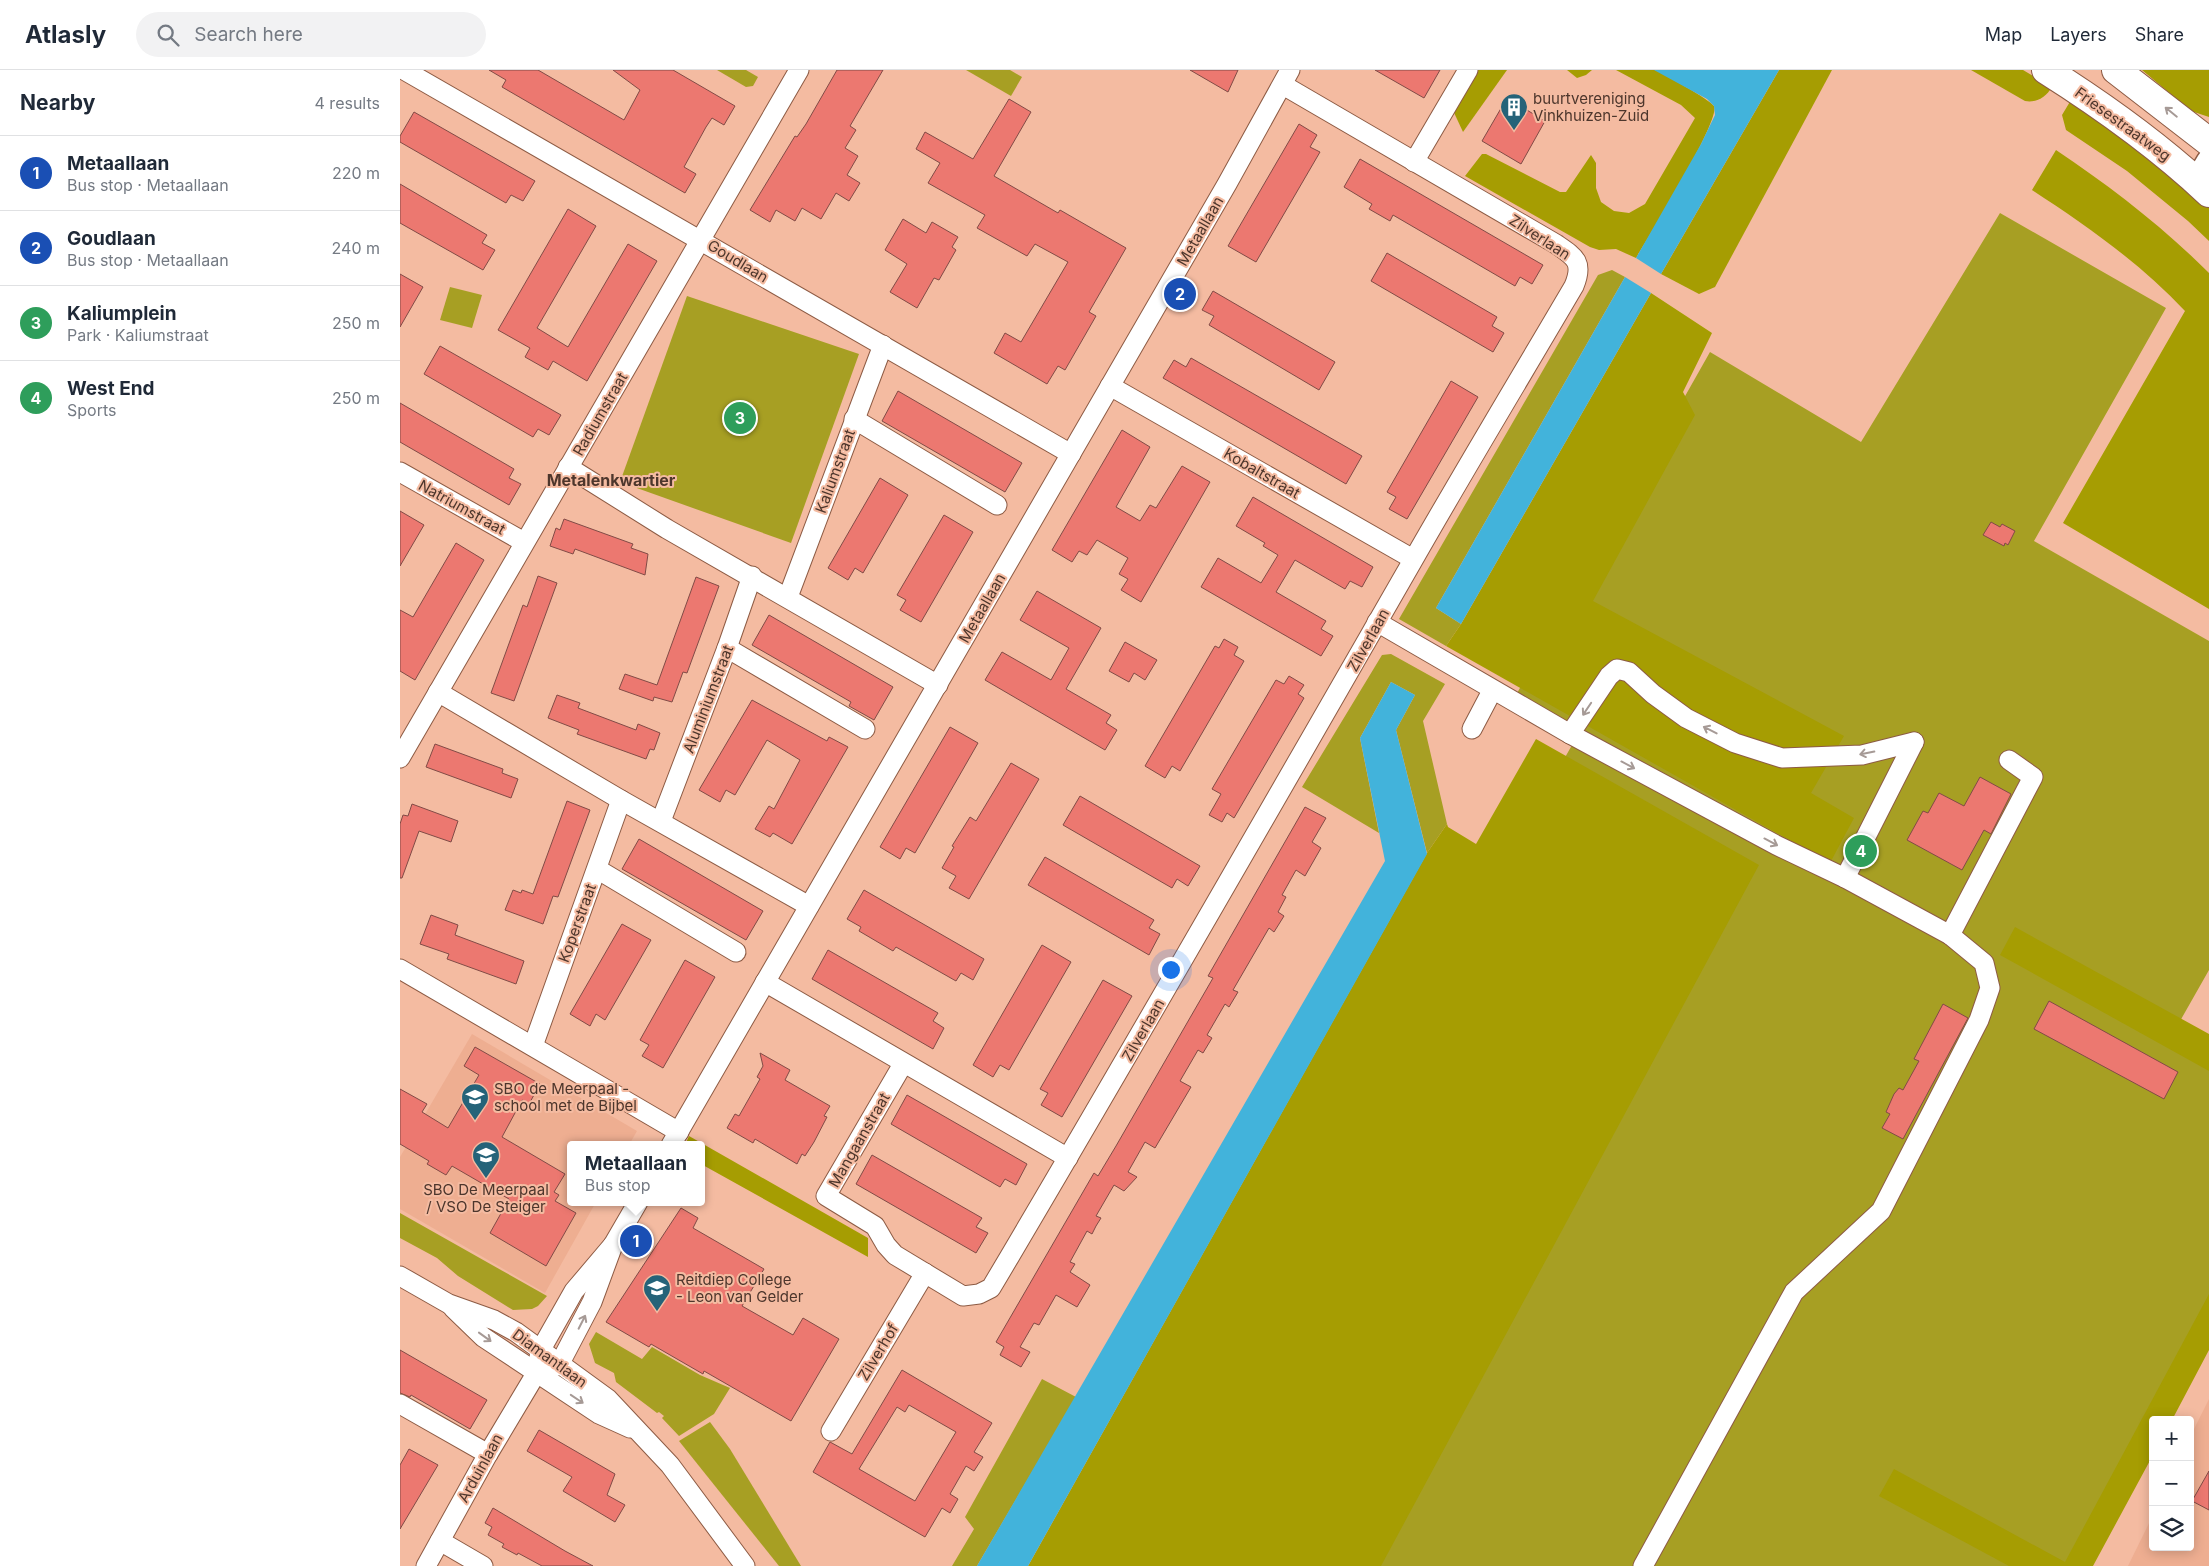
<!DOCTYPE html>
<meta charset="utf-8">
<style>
body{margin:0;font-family:Inter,sans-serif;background:#f2f2f3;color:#1f2937}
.controls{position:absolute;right:15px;bottom:15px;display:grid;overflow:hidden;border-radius:5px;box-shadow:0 2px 12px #0003}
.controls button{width:45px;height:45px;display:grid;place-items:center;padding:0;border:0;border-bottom:1px solid #e0e1e3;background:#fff;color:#1f2937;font:25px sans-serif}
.you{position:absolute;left:770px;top:899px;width:18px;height:18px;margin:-12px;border:4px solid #fff;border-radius:50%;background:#1a73e8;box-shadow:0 0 0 8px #1a73e833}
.badge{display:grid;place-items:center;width:32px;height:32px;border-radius:50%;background:#256379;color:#fff;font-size:16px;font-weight:700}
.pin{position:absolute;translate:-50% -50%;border:2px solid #fff;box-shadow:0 1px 5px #0006}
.popup{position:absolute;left:167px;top:1071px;width:138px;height:65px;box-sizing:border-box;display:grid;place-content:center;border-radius:5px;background:#fff;filter:drop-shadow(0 1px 4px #0005);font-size:16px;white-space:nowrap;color:#747a83}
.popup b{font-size:19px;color:#1f2937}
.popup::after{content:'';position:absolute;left:50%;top:100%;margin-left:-10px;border:10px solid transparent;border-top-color:#fff}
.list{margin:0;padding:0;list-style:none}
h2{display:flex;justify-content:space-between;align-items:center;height:65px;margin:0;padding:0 20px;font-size:21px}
h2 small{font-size:16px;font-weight:400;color:#747a83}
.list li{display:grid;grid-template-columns:32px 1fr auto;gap:15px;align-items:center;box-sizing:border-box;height:75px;padding:0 20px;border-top:1px solid #e0e1e3}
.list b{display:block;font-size:19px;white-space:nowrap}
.list p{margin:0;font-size:16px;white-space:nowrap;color:#747a83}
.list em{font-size:16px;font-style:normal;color:#747a83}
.icon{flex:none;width:28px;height:28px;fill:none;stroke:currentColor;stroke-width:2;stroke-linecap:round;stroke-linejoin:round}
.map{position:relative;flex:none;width:1809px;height:1496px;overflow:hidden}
header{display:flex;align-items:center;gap:30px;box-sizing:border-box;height:70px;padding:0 25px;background:#fff;border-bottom:1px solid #e0e1e3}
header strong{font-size:24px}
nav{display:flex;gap:28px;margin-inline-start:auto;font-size:18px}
.search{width:350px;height:45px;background:#f2f2f3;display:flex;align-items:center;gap:12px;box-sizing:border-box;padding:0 18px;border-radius:28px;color:#747a83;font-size:19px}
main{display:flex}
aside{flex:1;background:#fff}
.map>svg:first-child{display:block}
</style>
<header>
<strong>Atlasly</strong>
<div class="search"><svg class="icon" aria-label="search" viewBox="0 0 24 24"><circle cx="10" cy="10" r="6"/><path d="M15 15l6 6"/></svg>Search here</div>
<nav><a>Map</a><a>Layers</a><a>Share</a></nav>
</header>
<main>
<aside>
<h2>Nearby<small>4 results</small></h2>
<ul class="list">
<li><span class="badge" style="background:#1a4fb4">1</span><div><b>Metaallaan</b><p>Bus stop · Metaallaan</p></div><em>220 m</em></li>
<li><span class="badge" style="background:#1a4fb4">2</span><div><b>Goudlaan</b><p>Bus stop · Metaallaan</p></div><em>240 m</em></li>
<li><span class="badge" style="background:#2e9e5b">3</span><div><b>Kaliumplein</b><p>Park · Kaliumstraat</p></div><em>250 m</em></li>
<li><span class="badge" style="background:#2e9e5b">4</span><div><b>West End</b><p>Sports</p></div><em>250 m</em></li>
</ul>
</aside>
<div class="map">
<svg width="1809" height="1496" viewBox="0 0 1809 1496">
<rect width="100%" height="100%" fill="#f4bba1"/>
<!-- built -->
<g fill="#eeae91">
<path d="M72,964L237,1061L229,1075H171V1132H196L145,1223L0,1139V1087Z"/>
<path d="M1809,1329V1496H1728L1753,1445V1477H1790V1367Z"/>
</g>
<!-- green -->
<g fill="#a79f23">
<path d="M317,0H346L358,7L353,16L346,17Z"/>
<path d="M566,0H610L622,7L611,26Z"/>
<path d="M1600,143L1766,238L1634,471L1809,571V900L1767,974L1809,998V1246L1670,1496H706L1180,661L1116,625L1310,282L1461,372Z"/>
<path d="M1212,200L1225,207L1036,538L1061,554L1046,576L999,549L1198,205Z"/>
<path d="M50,217L82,225L72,258L40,250Z"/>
<path d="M287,226L459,284L391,473L220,412Z"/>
<path d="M991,584L1045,614L1023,651L1047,754L1027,783L996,660L1015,625L991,612L960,668L979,763L902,717L982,585Z"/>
<path d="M0,1143L147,1226L138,1236L132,1239L113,1240L58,1206L37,1188L0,1168Z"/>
<path d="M196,1262L242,1289L252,1277L300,1305L330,1318L314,1344L279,1366L262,1348L264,1346L259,1342L257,1343L216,1312L214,1303L195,1293L189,1274Z"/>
<path d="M642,1309L676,1327L577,1496H552L574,1459L565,1447Z"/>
<path d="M310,1352L330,1379L401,1496H379L279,1371Z"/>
</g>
<!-- forest -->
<g fill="#a69d02">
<path d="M1073,0H1107L1063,62L1050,34Z"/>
<path d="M1167,0H1192L1186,5L1177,8Z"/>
<path d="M1216,0C1228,0 1244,0 1255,0C1263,3 1310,30 1314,36C1321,50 1248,168 1236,188L1216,179L1199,180L1190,177L1065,106L1082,84H1086L1160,122H1166L1191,85L1196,93V118L1201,132L1214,141L1229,143L1245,134L1295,48L1281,35Z"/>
<path d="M1379,0H1432L1315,217L1299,224L1261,204Z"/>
<path d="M1571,0H1623L1652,17C1646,27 1637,33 1625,31Z"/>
<path d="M1742,0H1809V47L1791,41Z"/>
<path d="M1671,30L1724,67L1809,138V171L1788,151L1727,101L1666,60L1662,45Z"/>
<path d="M1656,80C1711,117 1762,156 1809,203V539L1663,453L1785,241C1740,193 1687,156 1632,120Z"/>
<path d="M1251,223L1312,263L1283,322L1295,345L1193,531L1444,666L1411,723L1454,748L1430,793L1046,576L1061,554Z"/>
<path d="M1136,669L1359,795L981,1496H628L1027,783L1047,754L1048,757L1076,774Z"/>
<path d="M1615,857L1809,964V1001L1600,885Z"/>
<path d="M289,1066L468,1168V1187L301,1094V1075H285Z"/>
<path d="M1809,1224V1280L1772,1350H1753V1385L1693,1496H1609L1479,1426L1494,1399L1665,1492Z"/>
</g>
<!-- water -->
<g fill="#42b3db">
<path d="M1254,0H1379L1261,204L1236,188L1301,74L1315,45L1314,36L1307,29Z"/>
<path d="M1225,207L1251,223L1061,554L1036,538Z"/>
<path d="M991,612L1015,625L996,660L1027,784L628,1496H577L985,791L960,668Z"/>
</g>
<!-- building -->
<g fill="#ec7870" stroke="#814b46" fill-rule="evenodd">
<path d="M89,0H138L224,50L240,20L213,0H273L335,36L324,55L312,48L306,57L284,97L296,104L285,123L102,17L106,10Z"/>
<path d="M437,0H483L450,56L456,60L445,78L458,86L447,105L460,113L449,131L436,123L421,149L402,138L395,151L376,140L370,152L350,140L395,66L397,67L406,54Z"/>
<path d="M790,0H838L828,22Z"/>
<path d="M975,0H1040L1024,28Z"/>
<path d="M1107,28L1145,51L1121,94L1082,71Z"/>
<path d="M609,29L631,42L594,106L658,143L660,140L726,178L689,242L696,246L665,300L658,296L647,314L594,283L605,263L621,272L668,192L635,174L627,186L577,158L585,145L528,113L540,93L516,79L525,62L573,89Z"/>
<path d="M14,42L135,111L123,131L111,125L106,133L0,72V66Z"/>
<path d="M899,54L917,65L910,77L920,82L856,192L828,176Z"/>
<path d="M960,89L1143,195L1132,214L1120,207L1115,216L993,145L990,151L969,139L972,134L944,117Z"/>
<path d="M0,114L87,165L82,173L95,180L83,200L0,153Z"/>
<path d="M168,139L196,156L137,258L168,277L228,174L257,191L187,311L153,291L148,300L125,287L130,278L98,260Z"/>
<path d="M503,149L526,163L532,152L558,167L552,177L556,180L539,210L534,208L517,238L490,222L507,194L485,180Z"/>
<path d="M987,183L1097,247L1092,256L1104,263L1093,282L971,211Z"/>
<path d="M0,204L23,217L0,257Z"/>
<path d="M813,221L935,292L919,320L809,255L814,246L802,240Z"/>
<path d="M40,276L161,345L149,365L138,359L133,367L24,304Z"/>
<path d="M791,288L962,386L946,414L763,308L774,290L786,297Z"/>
<path d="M1051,311L1078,327L1007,449L989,439L996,427L987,422Z"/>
<path d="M498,321L622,393L605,422L482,351Z"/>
<path d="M0,333L114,399L109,408L121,414L109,435L0,372Z"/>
<path d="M722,360L750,377L716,437L740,451L750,435L756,438L782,396L810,412L741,532L721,520L728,509L719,504L728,488L697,470L687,485L679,481L672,492L652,480Z"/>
<path d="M480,408L508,425L463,503L455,498L448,510L428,498Z"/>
<path d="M853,427L973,497L962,517L950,511L945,519L895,490L876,522L926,551L921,559L933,566L921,586L801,517L818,488L861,513L878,485L863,476L865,473L836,456Z"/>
<path d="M0,441L24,455L0,496Z"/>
<path d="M544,445L573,462L521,552L500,540L506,530L497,525Z"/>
<path d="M164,449L233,474L231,478L248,484L245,505L175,479L173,484L150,476L156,458L160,460Z"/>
<path d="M1591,452L1600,457L1602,454L1615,461L1608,475L1605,473L1604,476L1583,465Z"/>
<path d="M56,473L84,490L15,610L0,601V540L13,547Z"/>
<path d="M138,506L157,513L114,631L91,623L123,535L127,537Z"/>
<path d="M296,507L319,516L287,603L283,602L272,632L254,627L253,631L219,619L225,604L257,615Z"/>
<path d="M637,521L701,558L666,619L711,645L706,653L717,660L705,680L585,610L602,582L651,610L669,578L620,550Z"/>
<path d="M369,545L493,617L474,650L449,636L451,632L352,575Z"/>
<path d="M824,569L838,577L834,585L844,591L780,701L772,696L765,708L745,696L815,576L819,578Z"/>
<path d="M725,572L757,590L745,610L734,603L729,612L709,601Z"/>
<path d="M889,606L904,615L898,624L904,628L834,748L827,743L822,752L809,745L821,724L812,719L876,610L884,614Z"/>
<path d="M157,625L180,633L178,638L236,660L238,654L260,663L254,680L250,679L246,689L177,664L179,660L148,648Z"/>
<path d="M352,630L427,671L429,667L448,677L392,774L373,763L370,767L355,759L369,736L374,739L400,690L367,670L335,725L326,720L320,732L299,720Z"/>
<path d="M550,657L578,673L515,783L506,778L500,789L480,777Z"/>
<path d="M35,674L103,699L102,703L118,709L111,728L26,697Z"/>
<path d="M611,693L639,709L569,829L549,818L556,806L542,798L554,777L552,776L570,747L576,751Z"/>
<path d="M1580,707L1611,724L1591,764L1584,760L1562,800L1507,770L1523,741L1528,743L1539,723L1564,736Z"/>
<path d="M680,726L800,796L788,816L777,809L772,818L663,755Z"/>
<path d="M167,731L190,740L158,827L153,826L143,854L105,840L113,820L121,823L122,820L133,824Z"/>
<path d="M12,734L58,751L51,772L19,761L2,808H0V754L3,745L8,746Z"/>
<path d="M905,737L926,748L912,772L921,778L905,806L896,800L882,825L886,827L878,842L884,846L874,862L869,858L833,920L838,922L829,937L825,934L807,965L812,968L803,983L798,980L780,1011L791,1017L755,1078L745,1072L728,1102L737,1107L724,1121L714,1115L696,1146L701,1148L696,1156L692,1164L687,1161L670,1192L675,1194L670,1202L690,1215L677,1237L656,1225L639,1255L634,1253L620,1277L630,1282L621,1297L600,1285L604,1277L596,1272L694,1103L698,1106L716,1076L813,908L808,906Z"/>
<path d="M239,769L363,841L346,870L222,799Z"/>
<path d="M645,787L754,850L749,858L760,864L749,885L628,815Z"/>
<path d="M464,820L584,889L573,910L561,903L556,911L496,877L493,881L459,861L461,857L447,849Z"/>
<path d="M31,845L58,855L55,865L124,891L116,914L47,889L49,884L20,874Z"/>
<path d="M222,854L251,870L205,950L196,944L190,956L170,944Z"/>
<path d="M642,875L671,892L609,1000L600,995L593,1007L573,995Z"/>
<path d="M428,880L538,943L533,951L544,958L533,979L412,909Z"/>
<path d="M285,890L315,907L263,998L242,986L249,975L240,970Z"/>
<path d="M703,910L732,926L662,1047L641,1035L648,1023L640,1019Z"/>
<path d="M1649,931L1778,1002L1764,1029L1634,959Z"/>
<path d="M1543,934L1568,948L1503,1069L1482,1058L1490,1044L1486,1042L1494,1024L1499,1018L1503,1020L1519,991L1514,989Z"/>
<path d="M75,977L140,1014L129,1034L122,1030L102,1067L165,1104L154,1122L159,1125L155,1131L176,1143L146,1196L90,1163L109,1129L52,1096L46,1105L27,1094L29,1091L0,1074V1019L27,1034L22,1042L48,1058L79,1005L64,996Z"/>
<path d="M360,983L390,1000L385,1010L430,1036L424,1046L427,1047L414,1072L405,1086L402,1084L397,1094L355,1069L353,1073L327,1058L335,1044L339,1046L360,1009L357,1007L363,996Z"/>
<path d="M507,1025L627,1094L616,1115L605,1109L600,1117L491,1054Z"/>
<path d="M472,1085L582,1148L576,1157L588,1163L576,1183L456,1114Z"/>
<path d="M281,1138L298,1148L293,1158L364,1199L342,1236L393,1265L403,1248L439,1269L391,1351L304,1301L303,1304L251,1274L249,1277L206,1252Z"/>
<path d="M0,1280L87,1330L70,1359L11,1325L10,1327L0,1323Z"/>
<path d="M502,1300L592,1353L574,1382L583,1387L574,1401L566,1396L550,1424L558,1429L550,1443L542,1438L525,1467L413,1402L430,1372L452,1384ZM509,1335L556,1362L515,1431L459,1399L497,1337L505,1342Z"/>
<path d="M139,1360L215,1404L207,1425L225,1435L215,1452L163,1421L172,1407L127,1381Z"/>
<path d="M9,1379L38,1395L0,1459V1395Z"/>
<path d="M1809,1401V1440L1792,1431Z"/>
<path d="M93,1438L165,1481L193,1496H142L118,1483L117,1485L102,1477L104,1474L88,1465L92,1457L85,1453Z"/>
</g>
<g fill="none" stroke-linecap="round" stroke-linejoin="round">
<!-- minor casing -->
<g stroke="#8d5b44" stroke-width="21">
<g id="minor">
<path d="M4,0L671,384"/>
<path d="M1014,92L1068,0"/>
<path d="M710,316L1013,489"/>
<path d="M454,349L597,435"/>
<path d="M168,397L267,459L538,615"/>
<path d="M0,402L124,472"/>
<path d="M388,527L483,275"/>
<path d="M977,552L1170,664L1376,775L1445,808L1550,865L1584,893L1590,918L1579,950L1481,1141L1394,1222L1243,1496"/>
<path d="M327,578L465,659"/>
<path d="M38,622L221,730L409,836"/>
<path d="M1072,659L1092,621"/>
<path d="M1170,664L1209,606L1217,599L1229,602L1253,624L1286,648L1335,673L1382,688L1462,685L1514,672"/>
<path d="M0,688L399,0"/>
<path d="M261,751L327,578L352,506"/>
<path d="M197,799L336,882"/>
<path d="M1445,808L1514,672"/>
<path d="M1550,865L1633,707L1609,690"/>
<path d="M0,899L279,1062"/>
<path d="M365,912L668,1088"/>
<path d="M133,976L221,730"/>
<path d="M503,994L426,1126L475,1156L486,1175L495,1185L563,1226L579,1224L591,1218C734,977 873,734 1012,492C1065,399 1120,308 1174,216C1184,192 1175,187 1156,174L883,15"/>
<path d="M271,1075L827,114L890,0"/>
<path d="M0,1206L49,1234L94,1250L116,1262L208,1329L270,1395L345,1496"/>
<path d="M53,1238L83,1267L199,1344L230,1358"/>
<path d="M148,1299L159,1295L192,1232L213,1175L238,1132"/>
<path d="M0,1334L88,1384"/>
<path d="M431,1361L525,1203"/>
<path d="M40,1471L83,1496"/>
<path d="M26,1496L88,1384L137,1302L140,1281L174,1221L213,1175"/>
</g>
</g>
<!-- major casing -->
<g stroke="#8d5b44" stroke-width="28">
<path id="major" d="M1797,112L1809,92"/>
</g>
<!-- highway casing -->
<g stroke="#8d5b44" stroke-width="30">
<g id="highway">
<path d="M1646,0C1703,36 1759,76 1809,123"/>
<path d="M1716,0L1809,72"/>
</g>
</g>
<!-- minor -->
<use href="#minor" stroke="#fff" stroke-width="19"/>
<!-- major -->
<use href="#major" stroke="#fff" stroke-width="25"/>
<!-- highway -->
<use href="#highway" stroke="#fff" stroke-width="28"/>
</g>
<!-- one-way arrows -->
<defs><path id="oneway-shaft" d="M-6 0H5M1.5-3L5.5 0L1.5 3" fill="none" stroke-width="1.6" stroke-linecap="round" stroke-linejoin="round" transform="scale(1.25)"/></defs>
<g stroke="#a69a96">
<use href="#oneway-shaft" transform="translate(1771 42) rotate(-141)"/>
<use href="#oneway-shaft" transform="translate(1187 639) rotate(124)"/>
<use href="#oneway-shaft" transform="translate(1310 660) rotate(-153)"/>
<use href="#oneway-shaft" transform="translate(1467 683) rotate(169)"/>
<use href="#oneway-shaft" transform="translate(1228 695) rotate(28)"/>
<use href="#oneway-shaft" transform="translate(1371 772) rotate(28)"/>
<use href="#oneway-shaft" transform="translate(182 1252) rotate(-63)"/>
<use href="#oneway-shaft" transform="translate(85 1267) rotate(36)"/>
<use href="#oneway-shaft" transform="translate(177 1329) rotate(34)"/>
</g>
<!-- icons -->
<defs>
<g id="building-pin" transform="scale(1.4375)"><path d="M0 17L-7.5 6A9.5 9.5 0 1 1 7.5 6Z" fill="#256379" stroke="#f4bba1"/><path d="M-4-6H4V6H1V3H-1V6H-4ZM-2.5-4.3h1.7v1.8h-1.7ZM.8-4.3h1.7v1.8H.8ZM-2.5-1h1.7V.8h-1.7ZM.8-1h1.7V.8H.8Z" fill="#fff"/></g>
<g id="school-pin" transform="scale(1.4375)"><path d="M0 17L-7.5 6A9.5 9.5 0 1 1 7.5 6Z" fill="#256379" stroke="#f4bba1"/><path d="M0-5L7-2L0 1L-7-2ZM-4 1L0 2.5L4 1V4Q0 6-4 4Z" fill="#fff"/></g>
</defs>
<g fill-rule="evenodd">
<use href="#building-pin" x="1114" y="37"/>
<use href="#school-pin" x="75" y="1027"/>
<use href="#school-pin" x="86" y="1085"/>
<use href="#school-pin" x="257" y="1218"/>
</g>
<g text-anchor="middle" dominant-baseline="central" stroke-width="4" stroke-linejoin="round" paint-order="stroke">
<!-- poi labels -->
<g font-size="15" fill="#4d362c" stroke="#f4bba1" text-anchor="start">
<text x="1133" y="28">buurtvereniging<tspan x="1133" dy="17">Vinkhuizen-Zuid</tspan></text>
<text x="94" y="1018">SBO de Meerpaal -<tspan x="94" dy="17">school met de Bijbel</tspan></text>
<text x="86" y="1119" text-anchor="middle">SBO De Meerpaal<tspan x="86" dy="17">/ VSO De Steiger</tspan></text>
<text x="276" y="1209">Reitdiep College<tspan x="276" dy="17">- Leon van Gelder</tspan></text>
</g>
<!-- street labels -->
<g font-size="15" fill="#4d362c" stroke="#f4bba1">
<text transform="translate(1723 54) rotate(36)">Friesestraatweg</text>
<text transform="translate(800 161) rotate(-60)">Metaallaan</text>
<text transform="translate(1140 167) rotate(33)">Zilverlaan</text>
<text transform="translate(338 191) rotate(31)">Goudlaan</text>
<text transform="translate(200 344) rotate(-60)">Radiumstraat</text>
<text transform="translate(435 401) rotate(-70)">Kaliumstraat</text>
<text transform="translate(862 403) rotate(30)">Kobaltstraat</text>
<text transform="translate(62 437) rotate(29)">Natriumstraat</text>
<text transform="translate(582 538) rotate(-60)">Metaallaan</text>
<text transform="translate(968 570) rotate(-61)">Zilverlaan</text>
<text transform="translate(308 629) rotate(-69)">Aluminiumstraat</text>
<text transform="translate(177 853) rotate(-70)">Koperstraat</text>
<text transform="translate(743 960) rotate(-60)">Zilverlaan</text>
<text transform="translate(459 1070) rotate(-60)">Mangaanstraat</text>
<text transform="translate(478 1282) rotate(-59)">Zilverhof</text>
<text transform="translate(150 1288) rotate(36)">Diamantlaan</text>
<text transform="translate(80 1398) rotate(-61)">Arduinlaan</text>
</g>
<!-- neighbourhood labels -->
<g font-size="16" font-weight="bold" fill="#4d362c" stroke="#f4bba1">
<text x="211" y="410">Metalenkwartier</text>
</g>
</g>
</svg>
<div class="controls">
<button>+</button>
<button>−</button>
<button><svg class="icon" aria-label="layers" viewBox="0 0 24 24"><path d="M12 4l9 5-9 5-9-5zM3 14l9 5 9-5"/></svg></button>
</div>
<div class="you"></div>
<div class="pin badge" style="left:236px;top:1171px;background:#1a4fb4">1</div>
<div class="popup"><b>Metaallaan</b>Bus stop</div>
<div class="pin badge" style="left:780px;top:224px;background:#1a4fb4">2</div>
<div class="pin badge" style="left:340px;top:348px;background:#2e9e5b">3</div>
<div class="pin badge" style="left:1461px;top:781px;background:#2e9e5b">4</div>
</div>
</main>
